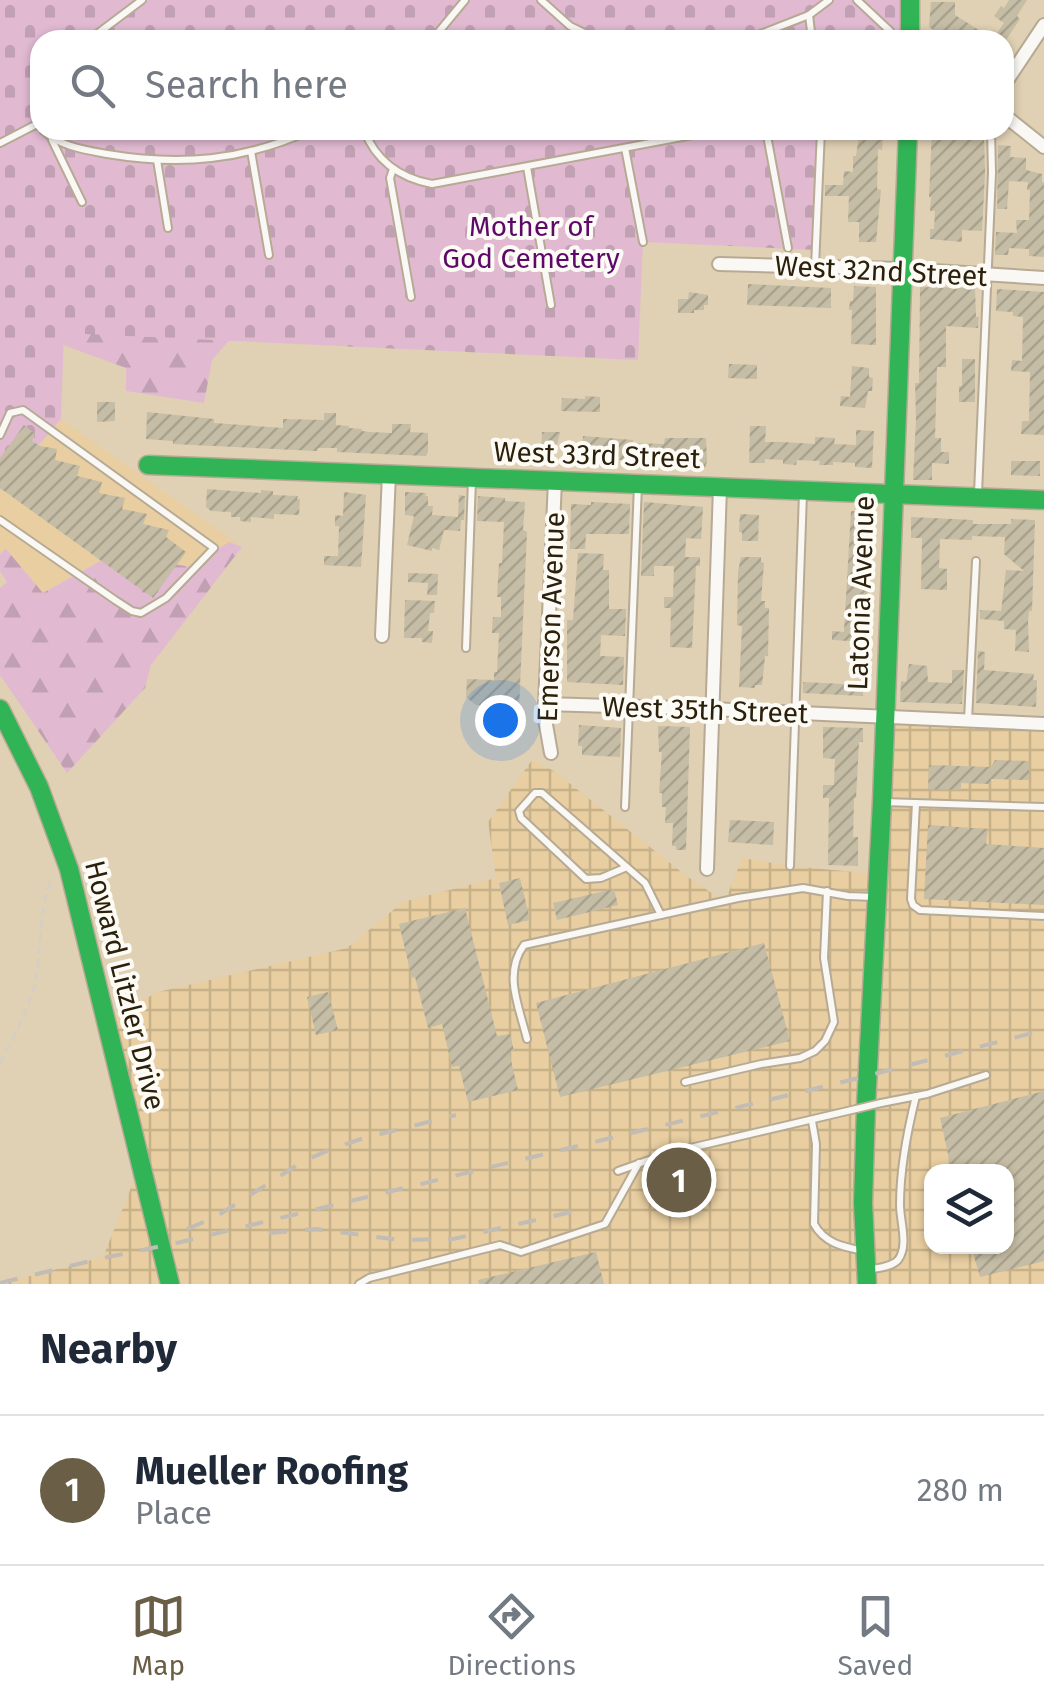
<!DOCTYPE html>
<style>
body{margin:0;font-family:"Fira Sans",sans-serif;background:#f2f2f3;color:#1f2937}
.controls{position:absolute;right:30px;bottom:30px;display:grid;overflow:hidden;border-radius:20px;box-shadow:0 2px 8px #0004}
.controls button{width:90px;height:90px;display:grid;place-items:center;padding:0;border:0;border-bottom:2px solid #e0e1e3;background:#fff;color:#1f2937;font:50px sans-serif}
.you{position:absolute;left:500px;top:720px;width:35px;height:35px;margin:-25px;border:8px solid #fff;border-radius:50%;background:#1a73e8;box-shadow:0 0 0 15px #1a73e833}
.badge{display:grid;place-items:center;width:65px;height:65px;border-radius:50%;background:#6a5e46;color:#fff;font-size:32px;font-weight:700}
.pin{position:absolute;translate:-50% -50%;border:5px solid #fff;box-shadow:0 2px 10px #0006}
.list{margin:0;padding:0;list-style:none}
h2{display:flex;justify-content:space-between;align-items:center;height:130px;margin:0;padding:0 40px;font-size:42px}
h2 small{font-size:32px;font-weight:400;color:#747a83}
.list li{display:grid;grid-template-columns:65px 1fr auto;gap:30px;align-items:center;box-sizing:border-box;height:150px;padding:0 40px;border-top:2px solid #e0e1e3}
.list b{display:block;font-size:38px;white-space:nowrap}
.list p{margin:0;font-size:32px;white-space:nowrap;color:#747a83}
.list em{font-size:32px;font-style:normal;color:#747a83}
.icon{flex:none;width:55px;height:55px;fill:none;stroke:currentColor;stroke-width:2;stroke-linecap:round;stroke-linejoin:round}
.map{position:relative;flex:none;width:1044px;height:1284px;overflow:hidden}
.search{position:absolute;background:#fff;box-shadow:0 2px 8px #0004;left:30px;right:30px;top:30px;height:110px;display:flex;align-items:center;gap:25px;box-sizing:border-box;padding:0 35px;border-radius:30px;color:#747a83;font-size:38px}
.sheet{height:280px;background:#fff}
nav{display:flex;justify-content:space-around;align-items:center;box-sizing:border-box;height:140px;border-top:2px solid #e0e1e3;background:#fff;font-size:28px;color:#747a83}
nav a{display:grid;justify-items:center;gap:5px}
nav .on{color:#6a5e46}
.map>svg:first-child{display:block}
</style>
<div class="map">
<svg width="1044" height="1284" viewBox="0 0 1044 1284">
<defs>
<pattern id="industrial-grid" width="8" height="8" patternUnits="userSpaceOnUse" patternTransform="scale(2.5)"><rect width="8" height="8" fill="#e8cea1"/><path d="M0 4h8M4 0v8" fill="none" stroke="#c7b189"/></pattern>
<pattern id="forest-firs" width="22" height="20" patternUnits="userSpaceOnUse" patternTransform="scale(2.5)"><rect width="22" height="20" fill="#e1bad2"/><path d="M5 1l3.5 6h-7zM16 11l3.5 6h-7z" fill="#c1a0b3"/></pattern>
<pattern id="cemetery-stones" width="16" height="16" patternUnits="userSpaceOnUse" patternTransform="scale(2.5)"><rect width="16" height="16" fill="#e1bad2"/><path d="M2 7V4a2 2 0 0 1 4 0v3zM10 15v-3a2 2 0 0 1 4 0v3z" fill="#c1a0b3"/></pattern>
<pattern id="building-hatch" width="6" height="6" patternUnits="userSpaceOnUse" patternTransform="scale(2.5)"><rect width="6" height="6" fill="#c5bda5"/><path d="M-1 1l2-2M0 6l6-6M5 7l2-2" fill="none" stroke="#a9a28d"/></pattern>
</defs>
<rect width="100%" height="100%" fill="#e0d0b4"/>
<!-- built -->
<path fill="#e8cea1" d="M61,419L242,547L229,542L192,567L113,554L42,593L6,549L0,554V490Z"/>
<!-- industrial -->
<path fill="url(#industrial-grid)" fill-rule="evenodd" d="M884,718L1044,724V1284H0L103,1257L141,1163L107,1019L158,992L347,948L403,902L496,878L488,822L532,760L554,771L689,878L725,902L742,858L790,866L877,874ZM932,1172H1006V1246H932Z"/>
<!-- forest -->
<g fill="url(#forest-firs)">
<path d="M6,324L239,329L212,360L204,403L126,391V368Z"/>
<path d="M229,542L242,547L151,665L145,688L67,773L0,675V588L7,582L0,571V554L6,549L43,593L113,554L191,567Z"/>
</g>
<!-- cemetery -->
<path fill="url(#cemetery-stones)" d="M0,0H910V40H40V130H821L816,250L643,242L638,360L64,333L61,419L0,490Z"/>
<!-- building -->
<g fill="url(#building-hatch)">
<path d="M1009,0H1027L1017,16L1020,19L1006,40H948L929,27L931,2H955V15L993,39L1004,23L994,16L1001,6L1004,8Z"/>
<path d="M961,130H984L985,173L982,231L962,230V242L930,239V229H934L935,211H930L931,197H929L932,131L961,132Z"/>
<path d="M859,136L883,139L882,150L878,149L877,189L881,190L876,242H859V222H848L849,196H825V185H843L844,171L853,172V156H856Z"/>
<path d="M998,145L1011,146L1010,157L1026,158V170L1042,174V182H1044V257L1029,256V249L1009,248L1008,255H995L996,232L1017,233L1016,220H1029L1030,190H1027L1028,182L1009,181L1007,209H997Z"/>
<path d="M748,284L831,288V308L747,305Z"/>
<path d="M854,286L876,287V345L851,344L852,310H849L850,301H853Z"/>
<path d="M920,287L975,288L976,317H979L978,328L946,326V367H937L935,438H941V452H949V464L932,463V480H913L916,419L915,383H919Z"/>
<path d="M997,289L1044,292V435L1021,434L1022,421H1029L1030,372L1011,371L1012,360L1022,361L1023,317L1013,316V312L996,311Z"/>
<path d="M689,292L708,295V305H704V310H694V313H678V299H688Z"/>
<path d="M962,359H975V402H959V386H962Z"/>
<path d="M729,364L757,365V379L728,378Z"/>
<path d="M852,366L869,368V377L873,378L872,391H868L865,408L840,406L841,396L850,397Z"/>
<path d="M585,396L600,397V412L561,411L562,398L585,399Z"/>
<path d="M97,402H115V421L97,422Z"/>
<path d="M147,412L214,419V423L283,428V419L324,420V413H336V425L349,426V428L362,429V431L369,432L392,433V424H411L410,432L428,433V452L426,456L337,452V448H318L317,451L173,444V441L146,439Z"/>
<path d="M24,425L35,434L32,441L40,446L57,449L55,460L80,466L77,476L102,482L99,493L125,498L122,509L147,514L143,524L169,530L166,537L186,552L153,598L0,488V458Z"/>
<path d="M750,426H766L765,442H782L815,444V437L835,438L834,444L856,445V430L874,431L872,468L855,467V463L833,462V465H819L820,461L797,460L796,465L783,464V460L765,459V463H749Z"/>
<path d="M542,432H560L555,455H541Z"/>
<path d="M583,436L633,440V443L664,444L665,438H706L707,461L705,468L642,465V461L619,460L620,457L615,456L582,455Z"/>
<path d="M1011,461H1040V476L1011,475Z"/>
<path d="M207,489L261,493V490L273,491V495L298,496L297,499H300L299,515L274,514V519L251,517V522L240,521V517H231V512L211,511L206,507Z"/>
<path d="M344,492L366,495L361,567L324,565V556H338L339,526H335V515L343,516Z"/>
<path d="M405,492L426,493L425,496H428V506H433L432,515L458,517L459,495L465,496L464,520H461L460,531L444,530L439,550L432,548V551L407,545L414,516L405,515Z"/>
<path d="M478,496L505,498V501L525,502L523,530L527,532L519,708L476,705L466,697L467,679L494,680V672H497L499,633H492V629L493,617H501V597H497L499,563H502L504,522L477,521Z"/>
<path d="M591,502L630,504L629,534H586L585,549H570L571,504L591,505Z"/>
<path d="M644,502L703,507L701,539L686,538L685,557H700V566H696L692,648L670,647L671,608H664V597H673L674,566H654V576H641Z"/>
<path d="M851,511L872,512L866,642L832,640V631L844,632Z"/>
<path d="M740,514L759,515L758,541H742V532H739Z"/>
<path d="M911,517L973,520V524H1011V519L1035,520L1032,611H1029L1028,621L1029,652L1015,651L1016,630L1004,629V621L980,619V610L1001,611L1006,570L1024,571L1004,554L1005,537L972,536V540L940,539L939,568L947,569V590L921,589L922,538H911Z"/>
<path d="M578,553L604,554L603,570H609V609H626L625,636L601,635L600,656L624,657L623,685L567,682V620H573Z"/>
<path d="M741,557H761V562L764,563L761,601H765V608H769L768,656H765L762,685H755V688L739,687L742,626L737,625L738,572Z"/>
<path d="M408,573L438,574L437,595H427L428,583L408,582Z"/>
<path d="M405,600L435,601L434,613H430L428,631H433L432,643L422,642V638H404Z"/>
<path d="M978,651L985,652L984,670L1034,674L1033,680H1037L1036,707L976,703Z"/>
<path d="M909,664L927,666L928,682L952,683V670H964L962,704L900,702L901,681L906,682Z"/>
<path d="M803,682L863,685V696L803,693Z"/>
<path d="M579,725L621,728L620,757L582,755V746H578Z"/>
<path d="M658,726L690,727L686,850H676V846H672L673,823H665L666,807H662V793H659L662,752H659Z"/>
<path d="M823,727L863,728V742H859L856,798H854L853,837H858V866L828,865L829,798H823V785H834L835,759L823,758Z"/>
<path d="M995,760L1029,761V780L991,779L990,784L961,783V790L928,789L929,765L991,767Z"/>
<path d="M730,820L774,822L773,845L728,842Z"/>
<path d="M928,825L988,829L986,844L1044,848V905L924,899Z"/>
<path d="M520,878L530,920L508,925L499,883Z"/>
<path d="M614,889L618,905L557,920L553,903Z"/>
<path d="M465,908L497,1036L510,1034L514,1051L509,1052L518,1090L468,1102L459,1066L452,1067L442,1024L428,1028L415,977L412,978L399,924Z"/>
<path d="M764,943L790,1041L560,1097L536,1003Z"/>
<path d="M328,992L338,1030L316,1035L307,997Z"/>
<path d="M1044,1091V1261L980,1277L971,1246H1006V1172H952L940,1118Z"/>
<path d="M700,1153L715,1174L661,1211L643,1185L686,1156Z"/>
<path d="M596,1252L604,1284H479L478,1280Z"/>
</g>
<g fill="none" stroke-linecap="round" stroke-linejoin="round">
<!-- lane casing -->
<g stroke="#b7aa94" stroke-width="10">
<g id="lane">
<path d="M541,0L570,26L599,40"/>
<path d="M857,0L890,31"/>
<path d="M809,15L812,40"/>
<path d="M89,40L142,0"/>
<path d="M432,40L465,0"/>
<path d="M745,40L809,15L829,0"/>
<path d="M39,126L36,111L40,98"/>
<path d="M43,130C58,146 85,150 107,154C180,166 243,161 311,130"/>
<path d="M364,130C376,161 400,178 432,184L719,130"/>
<path d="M766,130L788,248"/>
<path d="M52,140L82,202"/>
<path d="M0,143L37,124"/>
<path d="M625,148L643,242"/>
<path d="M251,151L269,255"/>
<path d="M157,160L168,228"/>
<path d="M527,167L551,305"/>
<path d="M393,169L390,178L411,297"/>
<path d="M815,267L821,130"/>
<path d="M0,435L10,413L23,410L214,548L166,598L141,613L132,611L115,600L0,520"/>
<path d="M978,493L992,173L991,130"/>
<path d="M466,648L472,479"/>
<path d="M968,720L976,561"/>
<path d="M883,802L1044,807"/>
<path d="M916,803L911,899L913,905L920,910L1044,916"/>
<path d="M625,807L638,485"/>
<path d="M790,866L803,493"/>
<path d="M627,867L601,878L586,879L521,818L519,811L535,793H542L645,883L661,915"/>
<path d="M527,1039C519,1006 503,974 524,945L738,898L803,888L848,896L875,897"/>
<path d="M685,1082L761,1064L800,1058L815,1051L825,1041L834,1022L824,958L827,891"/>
<path d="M881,1103L927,1094L986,1075"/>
<path d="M812,1121L816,1144L814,1224C825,1244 844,1247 864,1251"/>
<path d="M618,1171L669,1153L856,1109"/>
<path d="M868,1270C877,1268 892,1267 898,1260C909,1246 900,1221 900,1205C900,1168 907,1132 916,1096"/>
<path d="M359,1284L369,1278L500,1245L521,1252L605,1224L639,1163"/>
</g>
</g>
<!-- street casing -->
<g stroke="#b7aa94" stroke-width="16">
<g id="street">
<path d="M1004,85L1044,25"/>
<path d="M1004,115L1044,147"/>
<path d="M719,264L902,269L1044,278"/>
<path d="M382,636L389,474"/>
<path d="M545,704L711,709L1044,724"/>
<path d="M551,753L545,719V704L555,481"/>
<path d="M707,869L720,487"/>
</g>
</g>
<!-- fast casing -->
<g stroke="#b7aa94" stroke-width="21">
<g id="fast">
<path d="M910,0V40"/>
<path d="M148,465L1044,500"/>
<path d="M0,709L39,787L69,869L170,1284"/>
<path d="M867,1284L863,1203L866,1106L882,802L908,130"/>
</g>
</g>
<!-- path -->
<path stroke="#d4cfc6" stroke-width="2.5" stroke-dasharray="8 5" stroke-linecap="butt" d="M0,1063C12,1040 25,1016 33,991C43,959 37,901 54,876"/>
<!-- lane -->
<use href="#lane" stroke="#faf8f4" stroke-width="6"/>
<!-- street -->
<use href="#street" stroke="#faf8f4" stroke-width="12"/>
<!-- fast -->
<use href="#fast" stroke="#30b455" stroke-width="18"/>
<!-- rail -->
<g stroke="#c1bcb5" stroke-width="4" stroke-dasharray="18 18" stroke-linecap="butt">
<path d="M187,1229L214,1218L302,1162L331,1149L361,1139L456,1115"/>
<path d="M269,1233L316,1229L399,1240L453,1239L584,1209"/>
<path d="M0,1283L103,1258L181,1242L859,1078L1044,1030"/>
</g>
<!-- lane-bridge casing -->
<g stroke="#b7aa94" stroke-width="10" stroke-linecap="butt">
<path id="lane-bridge" d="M856,1109L881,1103"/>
</g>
<!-- lane-bridge -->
<use href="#lane-bridge" stroke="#faf8f4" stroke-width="6"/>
</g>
<g text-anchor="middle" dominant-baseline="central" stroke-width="8" stroke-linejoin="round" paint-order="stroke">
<!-- park labels -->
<g font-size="28" fill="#5e086a" stroke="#fdfbf5">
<text x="531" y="226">Mother of<tspan x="531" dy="32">God Cemetery</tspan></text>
</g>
<!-- street labels -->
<g font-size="28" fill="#2b200b" stroke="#fdfbf5">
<text transform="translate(881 271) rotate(3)">West 32nd Street</text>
<text transform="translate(597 455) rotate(2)">West 33rd Street</text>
<text transform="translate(861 593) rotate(-88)">Latonia Avenue</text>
<text transform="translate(551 617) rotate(-88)">Emerson Avenue</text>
<text transform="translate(705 710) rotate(2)">West 35th Street</text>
<text transform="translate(125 985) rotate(76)">Howard Litzler Drive</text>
</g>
</g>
</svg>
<div class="controls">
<button><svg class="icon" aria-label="layers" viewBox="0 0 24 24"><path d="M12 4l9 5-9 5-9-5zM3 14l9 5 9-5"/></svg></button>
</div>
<div class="you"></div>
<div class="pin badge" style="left:679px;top:1180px">1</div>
<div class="search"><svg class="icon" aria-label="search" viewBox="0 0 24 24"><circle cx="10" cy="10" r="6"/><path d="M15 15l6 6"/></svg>Search here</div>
</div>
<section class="sheet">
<h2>Nearby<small></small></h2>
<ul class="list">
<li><span class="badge">1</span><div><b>Mueller Roofing</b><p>Place</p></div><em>280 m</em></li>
</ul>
</section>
<nav>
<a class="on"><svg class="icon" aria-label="map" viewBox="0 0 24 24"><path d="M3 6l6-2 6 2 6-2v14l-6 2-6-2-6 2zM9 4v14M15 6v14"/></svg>Map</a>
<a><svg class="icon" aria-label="directions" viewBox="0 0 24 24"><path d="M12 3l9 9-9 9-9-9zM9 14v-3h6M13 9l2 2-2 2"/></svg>Directions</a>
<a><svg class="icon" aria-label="saved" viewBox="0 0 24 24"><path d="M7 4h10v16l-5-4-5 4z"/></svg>Saved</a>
</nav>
